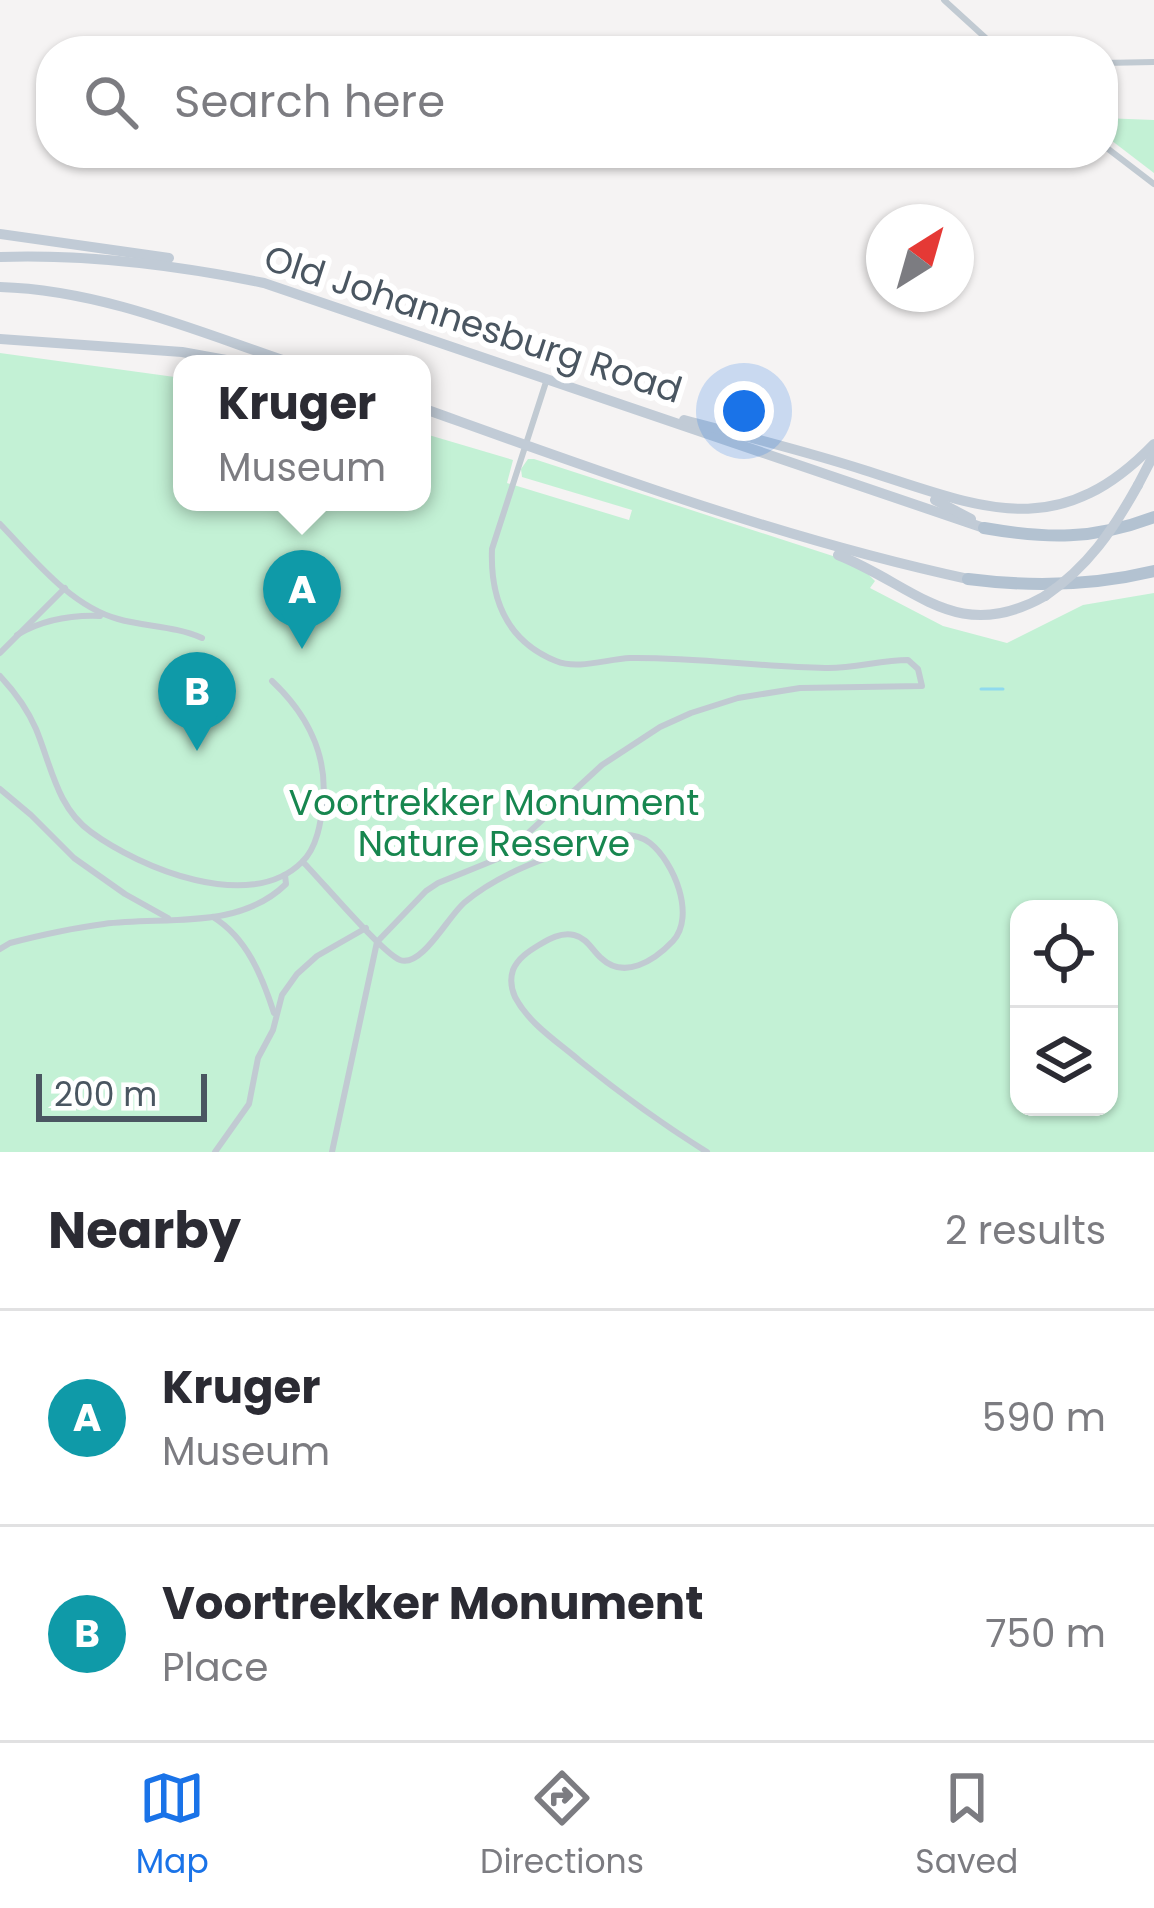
<!DOCTYPE html>
<style>
body{margin:0;font-family:Poppins,sans-serif;background:#f2f2f3;color:#2b2b33}
.controls{position:absolute;right:36px;bottom:36px;display:grid;overflow:hidden;border-radius:24px;box-shadow:0 3px 9px #0004}
.controls button{width:108px;height:108px;display:grid;place-items:center;padding:0;border:0;border-bottom:3px solid #e1e1e2;background:#fff;color:#2b2b33;font:60px sans-serif}
.compass{position:absolute;left:866px;top:204px;width:108px;height:108px;border-radius:50%;background:#fff;box-shadow:0 3px 9px #0004;rotate:37deg}
.scale{position:absolute;left:36px;bottom:30px;width:171px;box-sizing:border-box;padding-left:12px;border:6px solid #4a5661;border-top:0;font-size:33px;line-height:42px;white-space:nowrap;color:#4a5661;-webkit-text-stroke:9px #fff;paint-order:stroke}
.you{position:absolute;left:744px;top:411px;width:42px;height:42px;margin:-30px;border:9px solid #fff;border-radius:50%;background:#1a73e8;box-shadow:0 0 0 18px #1a73e833}
.badge{display:grid;place-items:center;width:78px;height:78px;border-radius:50%;background:#1a73e8;color:#fff;font-size:39px;font-weight:700}
.pin{position:absolute;translate:-50% -99px;filter:drop-shadow(0 3px 6px #0008)}
.pin::after{content:'';position:absolute;top:63px;width:42px;height:36px;background:inherit;clip-path:polygon(0 0,100% 0,50% 100%)}
.popup{position:absolute;left:173px;top:355px;width:258px;height:156px;box-sizing:border-box;display:grid;place-content:center;border-radius:24px;background:#fff;filter:drop-shadow(0 3px 9px #0005);font-size:39px;white-space:nowrap;color:#7c7c81}
.popup b{font-size:45px;color:#2b2b33}
.popup::after{content:'';position:absolute;left:50%;top:100%;margin-left:-24px;border:24px solid transparent;border-top-color:#fff}
.list{margin:0;padding:0;list-style:none}
h2{display:flex;justify-content:space-between;align-items:center;height:156px;margin:0;padding:0 48px;font-size:51px}
h2 small{font-size:39px;font-weight:400;color:#7c7c81}
.list li{display:grid;grid-template-columns:78px 1fr auto;gap:36px;align-items:center;box-sizing:border-box;height:216px;padding:0 48px;border-top:3px solid #e1e1e2}
.list b{display:block;font-size:45px;white-space:nowrap}
.list p{margin:0;font-size:39px;white-space:nowrap;color:#7c7c81}
.list em{font-size:39px;font-style:normal;color:#7c7c81}
.icon{flex:none;width:66px;height:66px;fill:none;stroke:currentColor;stroke-width:2;stroke-linecap:round;stroke-linejoin:round}
.map{position:relative;flex:none;width:1154px;height:1152px;overflow:hidden}
.search{position:absolute;background:#fff;box-shadow:0 3px 9px #0004;left:36px;right:36px;top:36px;height:132px;display:flex;align-items:center;gap:30px;box-sizing:border-box;padding:0 42px;border-radius:48px;color:#7c7c81;font-size:45px}
.sheet{height:588px;background:#fff}
nav{display:flex;justify-content:space-around;align-items:center;box-sizing:border-box;height:168px;border-top:3px solid #e1e1e2;background:#fff;font-size:33px;color:#7c7c81}
nav a{display:grid;justify-items:center;gap:6px}
nav .on{color:#1a73e8}
.map>svg:first-child{display:block}
</style>
<div class="map">
<svg width="1154" height="1152" viewBox="0 0 1154 1152">
<rect width="100%" height="100%" fill="#f5f3f3"/>
<!-- green -->
<g fill="#c3f1d5" fill-rule="evenodd">
<path d="M1103,118L1154,120V173L1103,134Z"/>
<path d="M0,353L182,378V502H422V433L513,460L507,483L629,520L632,510L522,477L521,469L528,459H534L839,558L864,570L875,581L870,588L943,626L1007,643L1083,605L1154,593V1152H0ZM1019,909H1109V1107H1019Z"/>
</g>
<g fill="none" stroke-linecap="round" stroke-linejoin="round">
<!-- stream -->
<path stroke="#90daee" stroke-width="3" d="M981,689H1003"/>
<!-- street -->
<g stroke="#c1cad2" stroke-width="6">
<path d="M944,0L1000,51"/>
<path d="M1103,63L1154,62"/>
<path d="M1103,145L1154,184"/>
<path d="M0,524C33,558 70,606 118,619C146,627 175,626 202,638"/>
<path d="M17,635C42,620 71,615 100,616"/>
<path d="M0,653L65,588"/>
<path d="M0,676C15,692 27,708 36,729C51,765 57,808 91,832C140,868 250,914 302,862C317,848 321,822 323,802C328,754 306,713 272,681"/>
<path d="M0,789L31,815L74,858L125,894L168,918"/>
<path d="M303,862C320,879 383,954 400,960C422,968 448,916 465,902C507,867 564,852 616,835C628,834 640,835 650,843C674,862 696,916 673,941C654,961 624,980 601,958C592,950 587,938 574,935C561,932 549,939 539,945C529,951 518,958 513,970C510,979 511,988 515,997C529,1024 558,1042 580,1061C621,1094 662,1124 707,1152"/>
<path d="M213,917C247,938 262,976 274,1013"/>
<path d="M0,949L10,943C41,935 73,928 104,924C165,916 238,931 286,884L285,875"/>
<path d="M215,1152L249,1104L258,1058L273,1030L282,995L297,974L317,956L366,928"/>
<path d="M332,1152L377,942L426,891L438,883L502,857L602,765L660,727L691,713L738,698L800,688L922,686L918,669L908,660C880,660 853,669 825,668C760,667 695,657 630,658C607,659 578,670 556,661C507,641 490,600 492,549L546,382"/>
</g>
<!-- secondary -->
<g stroke="#c1cbd6" stroke-width="10">
<path d="M0,234L169,258"/>
<path d="M0,257C90,254 176,265 264,283L984,528"/>
<path d="M0,287C102,290 199,332 294,364"/>
<path d="M0,339L182,352L248,364"/>
<path d="M422,408C601,472 782,539 968,579"/>
<path d="M684,420C744,436 805,451 864,470C980,507 1057,545 1154,444"/>
<path d="M1138,485L1154,454"/>
<path d="M935,500L971,519"/>
<path d="M838,555C916,586 957,646 1045,596"/>
</g>
<!-- primary -->
<g stroke="#b3c2d1" stroke-width="12">
<path d="M984,528C1047,539 1093,540 1154,517"/>
<path d="M968,579C1030,587 1092,586 1154,571"/>
</g>
<!-- secondary-bridge -->
<path stroke="#c1cbd6" stroke-width="10" d="M1045,596C1088,567 1113,530 1138,485"/>
</g>
<g text-anchor="middle" dominant-baseline="central" stroke-width="12" stroke-linejoin="round" paint-order="stroke">
<!-- street labels -->
<g font-size="36" fill="#4a5661" stroke="#fff">
<text transform="translate(473 324) rotate(18)">Old Johannesburg Road</text>
</g>
<!-- park labels -->
<g font-size="36" fill="#17864f" stroke="#fff">
<text x="494" y="802">Voortrekker Monument<tspan x="494" dy="41">Nature Reserve</tspan></text>
</g>
</g>
</svg>
<div class="controls">
<button><svg class="icon" aria-label="locate" viewBox="0 0 24 24"><circle cx="12" cy="12" r="6"/><path d="M12 2v4M12 18v4M2 12h4M18 12h4"/></svg></button>
<button><svg class="icon" aria-label="layers" viewBox="0 0 24 24"><path d="M12 4l9 5-9 5-9-5zM3 14l9 5 9-5"/></svg></button>
</div>
<svg class="compass" viewBox="-18 -18 36 36"><path d="M0-13l5 13h-10z" fill="#e53935"/><path d="M0 13l5-13h-10z" fill="#7c7c81"/></svg>
<div class="scale">200 m</div>
<div class="you"></div>
<div class="pin badge" style="left:302px;top:649px;background:#0f9aa8">A</div>
<div class="popup"><b>Kruger</b>Museum</div>
<div class="pin badge" style="left:197px;top:751px;background:#0f9aa8">B</div>
<div class="search"><svg class="icon" aria-label="search" viewBox="0 0 24 24"><circle cx="10" cy="10" r="6"/><path d="M15 15l6 6"/></svg>Search here</div>
</div>
<section class="sheet">
<h2>Nearby<small>2 results</small></h2>
<ul class="list">
<li><span class="badge" style="background:#0f9aa8">A</span><div><b>Kruger</b><p>Museum</p></div><em>590 m</em></li>
<li><span class="badge" style="background:#0f9aa8">B</span><div><b>Voortrekker Monument</b><p>Place</p></div><em>750 m</em></li>
</ul>
</section>
<nav>
<a class="on"><svg class="icon" aria-label="map" viewBox="0 0 24 24"><path d="M3 6l6-2 6 2 6-2v14l-6 2-6-2-6 2zM9 4v14M15 6v14"/></svg>Map</a>
<a><svg class="icon" aria-label="directions" viewBox="0 0 24 24"><path d="M12 3l9 9-9 9-9-9zM9 14v-3h6M13 9l2 2-2 2"/></svg>Directions</a>
<a><svg class="icon" aria-label="saved" viewBox="0 0 24 24"><path d="M7 4h10v16l-5-4-5 4z"/></svg>Saved</a>
</nav>
